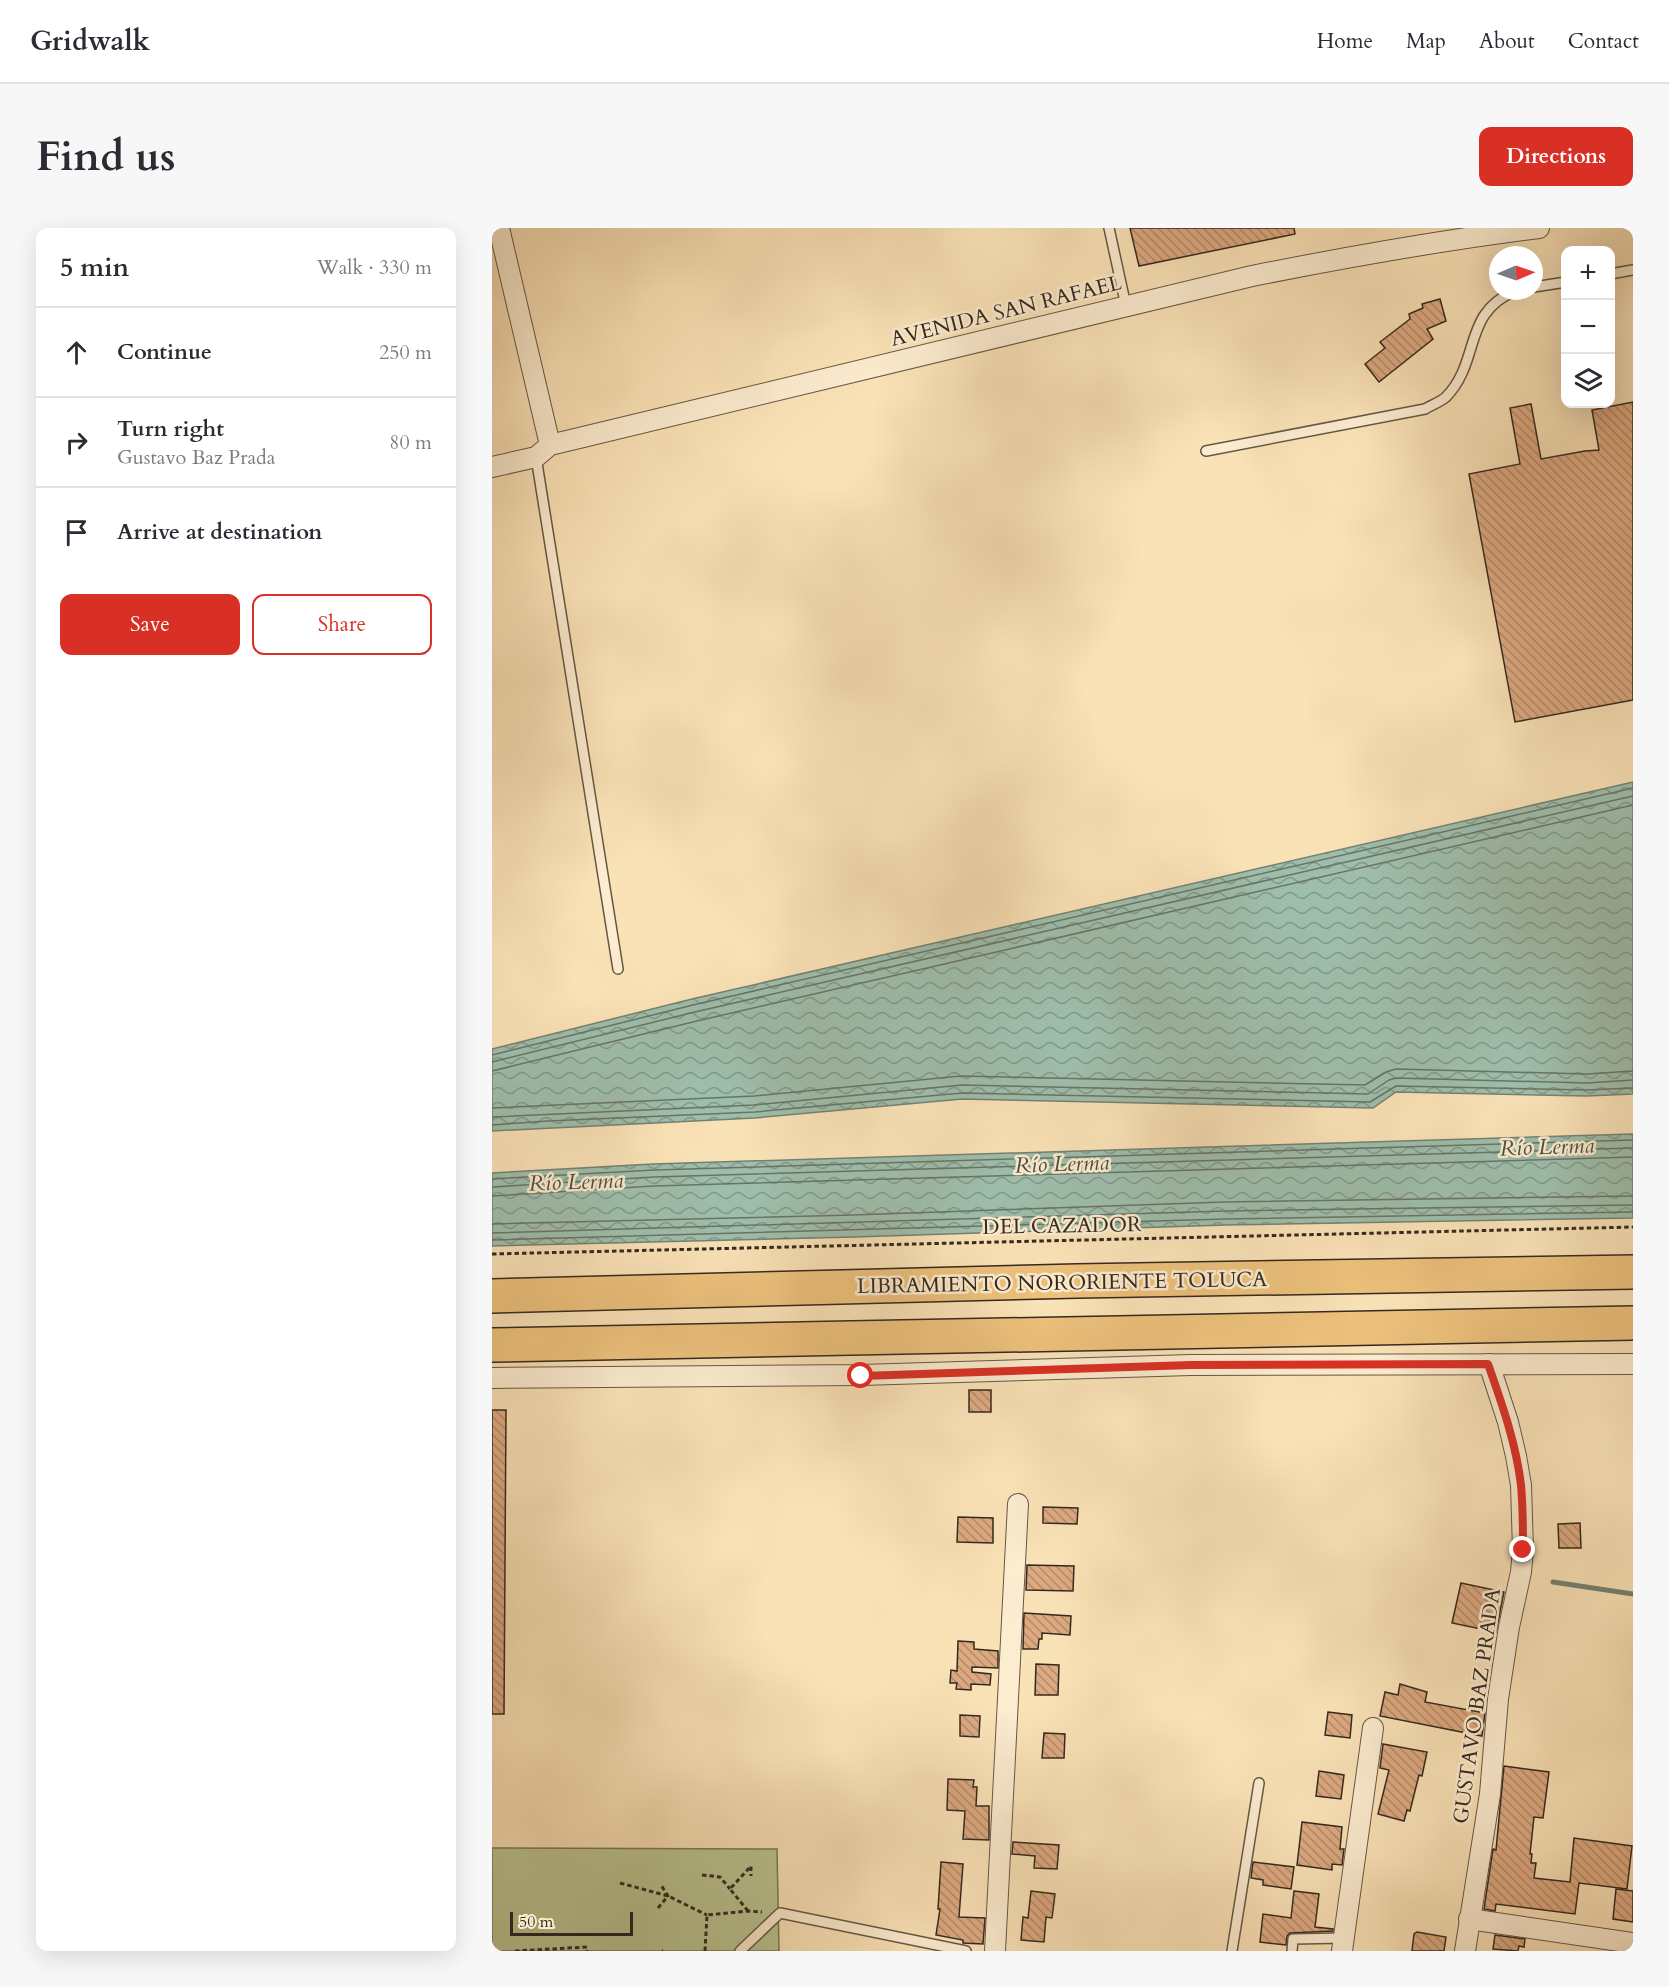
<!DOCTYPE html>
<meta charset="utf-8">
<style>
body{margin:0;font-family:Cardo,serif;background:#f7f7f7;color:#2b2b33}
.controls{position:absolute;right:18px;top:18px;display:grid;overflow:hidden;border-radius:12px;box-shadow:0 6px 24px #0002}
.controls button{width:54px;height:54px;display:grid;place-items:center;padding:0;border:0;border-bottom:2px solid #e1e1e2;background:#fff;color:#2b2b33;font:30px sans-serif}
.compass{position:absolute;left:997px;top:18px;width:54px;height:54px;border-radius:50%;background:#fff;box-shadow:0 6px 24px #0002;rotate:88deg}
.scale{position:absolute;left:18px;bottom:15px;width:123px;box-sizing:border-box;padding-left:6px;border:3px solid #34291f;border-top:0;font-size:16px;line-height:21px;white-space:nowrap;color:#34291f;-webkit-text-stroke:4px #fcecd0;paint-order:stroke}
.stop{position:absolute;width:18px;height:18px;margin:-14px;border:4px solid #d93025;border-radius:50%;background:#fff}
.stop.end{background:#d93025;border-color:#fff;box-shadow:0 2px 6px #0008}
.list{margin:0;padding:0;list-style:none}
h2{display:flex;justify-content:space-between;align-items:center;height:78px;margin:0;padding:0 24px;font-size:26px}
h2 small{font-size:20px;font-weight:400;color:#7c7c81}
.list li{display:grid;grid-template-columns:39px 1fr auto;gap:18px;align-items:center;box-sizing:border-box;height:90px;padding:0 24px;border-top:2px solid #e1e1e2}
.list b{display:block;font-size:22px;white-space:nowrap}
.list p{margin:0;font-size:20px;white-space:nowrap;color:#7c7c81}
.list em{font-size:20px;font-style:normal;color:#7c7c81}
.actions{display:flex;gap:12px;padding:18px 24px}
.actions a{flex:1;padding:14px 0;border:2px solid #d93025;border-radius:12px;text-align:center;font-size:21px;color:#d93025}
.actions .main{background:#d93025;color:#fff}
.icon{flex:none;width:33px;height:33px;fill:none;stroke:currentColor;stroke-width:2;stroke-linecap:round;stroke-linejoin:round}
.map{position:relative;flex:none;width:1141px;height:1723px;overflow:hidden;border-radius:12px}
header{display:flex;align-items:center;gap:36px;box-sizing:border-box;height:84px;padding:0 30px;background:#fff;border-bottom:2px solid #e1e1e2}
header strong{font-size:28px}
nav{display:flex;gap:33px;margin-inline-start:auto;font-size:21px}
.intro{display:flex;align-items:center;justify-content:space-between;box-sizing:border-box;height:144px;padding:0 36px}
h1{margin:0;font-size:42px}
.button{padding:15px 27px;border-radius:12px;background:#d93025;color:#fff;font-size:21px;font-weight:700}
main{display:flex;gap:36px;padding:0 36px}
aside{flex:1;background:#fff;border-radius:12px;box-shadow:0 6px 24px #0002}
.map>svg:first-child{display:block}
</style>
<header>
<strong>Gridwalk</strong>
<nav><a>Home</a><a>Map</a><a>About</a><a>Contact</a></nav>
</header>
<div class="intro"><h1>Find us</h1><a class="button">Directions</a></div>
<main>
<aside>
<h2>5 min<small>Walk · 330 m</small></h2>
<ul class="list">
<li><svg class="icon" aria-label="ahead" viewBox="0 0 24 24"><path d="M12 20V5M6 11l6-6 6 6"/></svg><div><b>Continue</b></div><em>250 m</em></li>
<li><svg class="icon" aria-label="right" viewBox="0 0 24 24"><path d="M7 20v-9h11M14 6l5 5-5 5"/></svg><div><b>Turn right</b><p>Gustavo Baz Prada</p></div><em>80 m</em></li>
<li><svg class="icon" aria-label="arrive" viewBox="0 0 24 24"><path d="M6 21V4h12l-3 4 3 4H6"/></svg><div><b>Arrive at destination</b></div></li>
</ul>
<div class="actions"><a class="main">Save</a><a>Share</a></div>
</aside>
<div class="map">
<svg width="1141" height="1723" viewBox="0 0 1141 1723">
<defs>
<pattern id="water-waves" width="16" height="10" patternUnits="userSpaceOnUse" patternTransform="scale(1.5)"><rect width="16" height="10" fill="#9ebeac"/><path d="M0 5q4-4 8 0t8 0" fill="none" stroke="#829a8b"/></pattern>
<pattern id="building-back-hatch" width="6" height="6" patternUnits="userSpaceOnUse" patternTransform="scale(1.5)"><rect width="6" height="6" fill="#dda981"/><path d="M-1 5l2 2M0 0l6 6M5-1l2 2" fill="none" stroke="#b48a69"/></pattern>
</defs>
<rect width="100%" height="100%" fill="#fae2b7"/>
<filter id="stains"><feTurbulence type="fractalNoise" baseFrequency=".00333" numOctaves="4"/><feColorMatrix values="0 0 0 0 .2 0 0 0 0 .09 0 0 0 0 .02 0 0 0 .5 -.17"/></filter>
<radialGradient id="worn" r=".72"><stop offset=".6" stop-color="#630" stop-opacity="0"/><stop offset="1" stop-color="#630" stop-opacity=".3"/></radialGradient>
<!-- garden -->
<path fill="#bac492" stroke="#777658" stroke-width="1.5" d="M0,1620L285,1621L287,1723H0Z"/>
<!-- water -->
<g fill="url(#water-waves)" stroke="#748274" stroke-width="1.5">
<path d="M1141,554V866L1095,868L904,864L881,880L470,871L263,890L0,903V821L200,771Z"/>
<path d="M1141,906V990L733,997L362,1009L0,1018V945L161,936Z"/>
</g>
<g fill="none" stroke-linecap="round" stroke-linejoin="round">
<!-- shore -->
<g stroke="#697466" stroke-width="1.5">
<path d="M0,827L201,777L1141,560"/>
<path d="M0,834L203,784L1141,568"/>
<path d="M0,843L205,793L1141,577"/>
<path d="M0,880L262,868L469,848L873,857L894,844L904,841L1095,846L1141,843"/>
<path d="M0,889L262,877L470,857L876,866L897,852L904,850L1095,855L1141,852"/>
<path d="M0,897L56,893L263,884L470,865L878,874L904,858L1095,862L1141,860"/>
<path d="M0,951L162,942L1141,912"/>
<path d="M0,959L162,949L1141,920"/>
<path d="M0,968L162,958L1141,929"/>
<path d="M0,996L361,987L732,974L1141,968"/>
<path d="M0,1005L733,983L1141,977"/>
<path d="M0,1012L733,991L1141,984"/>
</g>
<!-- stream -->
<path stroke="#748274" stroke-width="5" d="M1061,1354L1141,1366"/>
</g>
<!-- building -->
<g fill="url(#building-back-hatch)" stroke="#34291f" stroke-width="1.5">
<path d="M638,0H802L803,6L647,38Z"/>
<path d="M948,71L954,93L935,101L941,111L887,154L873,136L893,120L888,114L918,91L917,86L931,80L930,76Z"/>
<path d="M1141,174V472L1023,494L977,246L1028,236L1018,180L1039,176L1049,231L1093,223L1107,222L1100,182Z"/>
<rect x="477" y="1162" width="22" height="22"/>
<path d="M0,1182H14L12,1486H0Z"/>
<path d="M551,1279L586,1280L585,1296L551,1295Z"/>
<path d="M466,1289L501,1290V1315L465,1314Z"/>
<path d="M1088,1295L1089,1320H1067L1066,1296Z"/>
<path d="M535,1337L582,1338L581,1363L534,1362Z"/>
<path d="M969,1355L1012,1364L1004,1404L960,1395Z"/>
<path d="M532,1385L579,1388L578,1407L550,1405V1411H547L546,1421H531Z"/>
<path d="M466,1413L482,1414V1421L506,1423V1440L480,1439V1444L499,1446L498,1457L479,1456V1462L464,1461L465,1455H458L459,1442L465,1443Z"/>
<path d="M544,1436L567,1437L566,1467H543Z"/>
<path d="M908,1456L935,1464L933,1474L993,1485L990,1508L888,1488L893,1464L906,1467Z"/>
<path d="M836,1484L860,1487L858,1510L833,1507Z"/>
<path d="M468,1487L488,1488L487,1509L468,1508Z"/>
<path d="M552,1505L573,1506L572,1530H550Z"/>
<path d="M891,1516L935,1524L930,1548L927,1547L918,1583L915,1582L912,1593L886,1586L897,1542L888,1540Z"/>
<path d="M1012,1538L1057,1544L1051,1590L1042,1589L1038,1626H1040L1039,1635H1044L1042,1650L1078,1654L1082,1610L1140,1618L1135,1661L1087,1655L1083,1686L1004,1676L1003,1683L992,1681L1001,1621L1004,1622Z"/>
<path d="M827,1543L852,1547L849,1571L824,1568Z"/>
<path d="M456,1551L482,1552L481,1559H485L484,1578H497V1612L471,1611L473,1583L455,1582Z"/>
<path d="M810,1594L850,1599L848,1621H852L850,1637L840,1636V1642L805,1637Z"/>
<path d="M521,1614L567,1617L565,1641L542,1640L543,1628L520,1626Z"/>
<path d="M449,1634L471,1636L467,1689L493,1690L491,1716L471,1715V1712L444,1707L448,1681H446Z"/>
<path d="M761,1634L802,1639L799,1661L771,1657V1652L759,1650Z"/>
<path d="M1124,1661L1141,1663V1694L1121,1691Z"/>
<path d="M539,1663L563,1666L560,1690L554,1689L552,1714L529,1712L531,1689L536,1690Z"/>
<path d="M802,1663L827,1666L823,1699L841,1701V1703L798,1705L795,1708L794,1717L768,1714L771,1686L799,1690Z"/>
<path d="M925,1704L954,1709L952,1723H920L922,1706Z"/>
<path d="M1003,1707L1033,1711L1032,1719L1027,1718L1026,1723L1001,1721Z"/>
</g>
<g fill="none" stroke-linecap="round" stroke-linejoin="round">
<!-- service casing -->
<g stroke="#665745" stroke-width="12">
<g id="service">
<path d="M617,0L634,78"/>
<path d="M1118,46L1141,42"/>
<path d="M1042,59L1074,54"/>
<path d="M714,223L933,181C940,177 948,174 954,169C989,133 970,85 1023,63"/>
<path d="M44,229L126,741"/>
<path d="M248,1723L288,1685L474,1723"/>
<path d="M740,1723L767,1555"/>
<path d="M800,1723L801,1711L851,1710"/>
</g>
</g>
<!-- minor casing -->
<g stroke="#665745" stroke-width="22">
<g id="minor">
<path d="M7,0L58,217"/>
<path d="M0,239L44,229L58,217L760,48C855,29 951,12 1047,0"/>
<path d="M0,1150L369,1147L699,1137L1141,1136"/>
<path d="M977,1691L1141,1715"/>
<path d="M503,1723L526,1276"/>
<path d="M850,1723L881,1500"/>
<path d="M973,1723L998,1566L1006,1471L1017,1399L1029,1344L1031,1322L1029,1257L1024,1228L1016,1194L997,1136"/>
</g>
</g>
<!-- motorway casing -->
<g stroke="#34291f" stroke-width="36">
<g id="motorway">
<path d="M0,1068L585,1053L1141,1044"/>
<path d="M0,1117L1141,1095"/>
</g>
</g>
<!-- path -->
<g stroke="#34291f" stroke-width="3" stroke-dasharray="4.5 3" stroke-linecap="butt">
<path d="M0,1026L1141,999"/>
<path d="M210,1647L228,1649L238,1661"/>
<path d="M128,1655L176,1668L215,1687"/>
<path d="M166,1680L176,1668L169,1657"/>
<path d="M256,1683L238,1661L259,1638V1648"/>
<path d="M23,1723L95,1719V1723"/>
<path d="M170,1723H171"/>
<path d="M213,1723L215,1687L256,1683L270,1684"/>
</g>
<!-- service -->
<use href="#service" stroke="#fcecd0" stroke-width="9"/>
<!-- minor -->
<use href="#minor" stroke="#fcecd0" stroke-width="20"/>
<!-- motorway -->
<use href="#motorway" stroke="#edc17c" stroke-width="33"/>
</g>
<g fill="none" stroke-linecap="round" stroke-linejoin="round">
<!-- route -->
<path stroke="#d93025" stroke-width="8" d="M369,1148L699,1137L996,1136C1010,1176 1024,1215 1029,1257C1031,1279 1031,1301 1031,1322"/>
</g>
<g text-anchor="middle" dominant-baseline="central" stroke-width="5" stroke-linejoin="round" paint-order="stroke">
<!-- street labels -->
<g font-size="21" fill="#34291f" stroke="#fcecd0">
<text transform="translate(514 83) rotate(-14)">AVENIDA SAN RAFAEL</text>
<text transform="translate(570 998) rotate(-1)">DEL CAZADOR</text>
<text transform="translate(570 1055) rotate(-1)">LIBRAMIENTO NORORIENTE TOLUCA</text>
<text transform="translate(985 1478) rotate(-82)">GUSTAVO BAZ PRADA</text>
</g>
<!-- water labels -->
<g font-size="22" font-style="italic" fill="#4e4e42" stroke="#fcecd0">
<text transform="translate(1055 919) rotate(-2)">Río Lerma</text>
<text transform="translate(570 936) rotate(-2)">Río Lerma</text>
<text transform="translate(84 954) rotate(-2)">Río Lerma</text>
</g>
</g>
<rect width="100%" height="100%" filter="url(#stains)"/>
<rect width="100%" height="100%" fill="url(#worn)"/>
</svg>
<div class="controls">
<button>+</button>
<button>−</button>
<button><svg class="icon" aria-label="layers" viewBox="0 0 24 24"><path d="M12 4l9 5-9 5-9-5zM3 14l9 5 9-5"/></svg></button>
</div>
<svg class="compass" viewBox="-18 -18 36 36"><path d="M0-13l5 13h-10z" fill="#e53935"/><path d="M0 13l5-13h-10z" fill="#7c7c81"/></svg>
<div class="scale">50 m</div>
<div class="stop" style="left:369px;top:1148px"></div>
<div class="stop end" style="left:1031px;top:1322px"></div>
</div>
</main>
